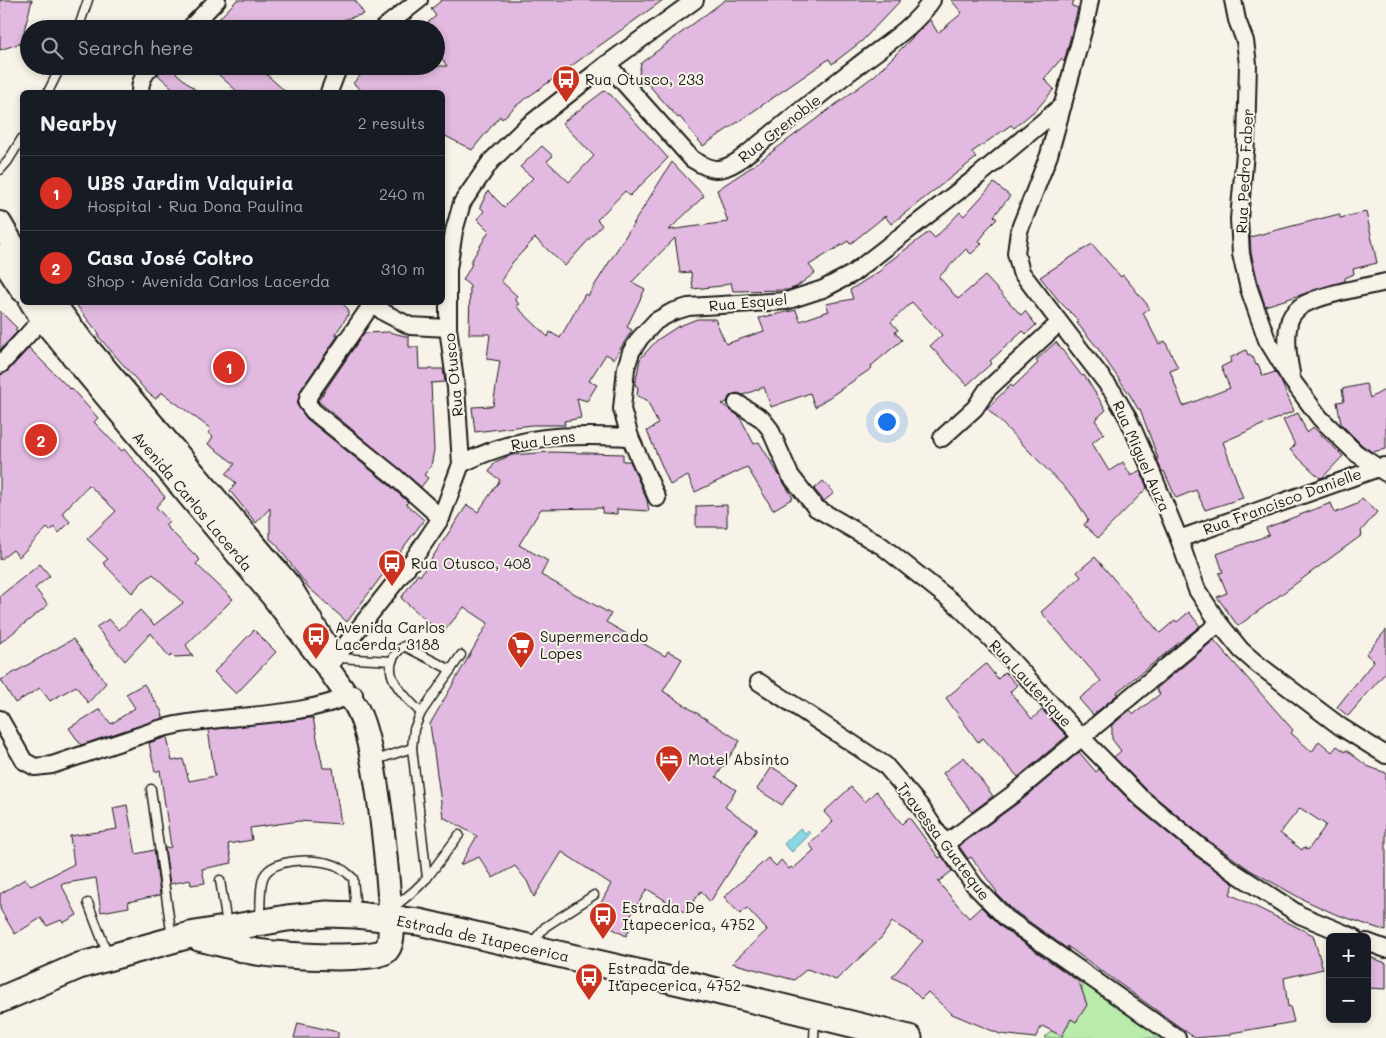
<!DOCTYPE html>
<meta charset="utf-8">
<style>
body{margin:0;font-family:Mali,sans-serif;background:#20242c;color:#f1f3f6}
.controls{position:absolute;right:15px;bottom:15px;display:grid;overflow:hidden;border-radius:8px;box-shadow:0 2px 8px #0003}
.controls button{width:45px;height:45px;display:grid;place-items:center;padding:0;border:0;border-bottom:1px solid #363941;background:#171b24;color:#f1f3f6;font:25px sans-serif}
.you{position:absolute;left:886px;top:421px;width:18px;height:18px;margin:-12px;border:4px solid #fff;border-radius:50%;background:#1a73e8;box-shadow:0 0 0 8px #1a73e833}
.badge{display:grid;place-items:center;width:32px;height:32px;border-radius:50%;background:#d93025;color:#fff;font-size:16px;font-weight:700}
.pin{position:absolute;translate:-50% -50%;border:2px solid #fff;box-shadow:0 1px 5px #0006}
.list{margin:0;padding:0;list-style:none}
h2{display:flex;justify-content:space-between;align-items:center;height:65px;margin:0;padding:0 20px;font-size:21px}
h2 small{font-size:16px;font-weight:400;color:#9ea1a6}
.list li{display:grid;grid-template-columns:32px 1fr auto;gap:15px;align-items:center;box-sizing:border-box;height:75px;padding:0 20px;border-top:1px solid #363941}
.list b{display:block;font-size:19px;white-space:nowrap}
.list p{margin:0;font-size:16px;white-space:nowrap;color:#9ea1a6}
.list em{font-size:16px;font-style:normal;color:#9ea1a6}
.icon{flex:none;width:28px;height:28px;fill:none;stroke:currentColor;stroke-width:2;stroke-linecap:round;stroke-linejoin:round}
.map{position:relative;flex:none;width:1386px;height:1038px;overflow:hidden}
.search{position:absolute;background:#171b24;box-shadow:0 2px 8px #0003;left:20px;top:20px;width:425px;height:55px;display:flex;align-items:center;gap:12px;box-sizing:border-box;padding:0 18px;border-radius:28px;color:#9ea1a6;font-size:19px}
.panel{position:absolute;background:#171b24;box-shadow:0 2px 8px #0003;left:20px;top:90px;width:425px;height:215px;border-radius:8px}
.map>svg:first-child{display:block}
</style>
<div class="map">
<svg width="1386" height="1038" viewBox="0 0 1386 1038">
<rect width="100%" height="100%" fill="#f7f3e8"/>
<filter id="ink" filterUnits="userSpaceOnUse"><feTurbulence type="fractalNoise" baseFrequency=".02" numOctaves="2"/><feDisplacementMap in="SourceGraphic" scale="10" xChannelSelector="R" yChannelSelector="G"/><feConvolveMatrix kernelMatrix="1 2 1 2 8 2 1 2 1" color-interpolation-filters="sRGB"/></filter>
<g filter="url(#ink)">
<!-- green -->
<path fill="#b9ebac" stroke="#6a8464" d="M1083,977L1164,1038H1044L1081,1004Z"/>
<!-- water -->
<path fill="#89d8e6" stroke="#5d8d95" d="M800,828L805,833L808,831L810,834L792,852L784,844Z"/>
<!-- building -->
<g fill="#e2b9e0" stroke="#1c1c1c" fill-rule="evenodd">
<path d="M0,0H32L21,43L0,50Z"/>
<path d="M237,0H355L364,14L310,29H209Z"/>
<path d="M442,0H663L517,105L502,119L500,116L472,150L442,134V92H363L353,83L370,66H447L436,50V29H420L436,16L431,9Z"/>
<path d="M725,0H901L862,41L832,64L829,59L703,146L680,117L678,118L639,74L641,63Z"/>
<path d="M951,0H1074L1072,6L1078,8L1064,62L1061,59L1044,79L1054,89L1038,108L1014,128L1011,125L972,152L976,158L891,224L885,216L850,244L848,241L809,265L815,273L796,287L788,290L733,291L731,282L721,286L693,289L691,272L680,273L675,238L632,282L645,289L627,327L632,330L614,359L606,354L589,381L597,385L587,401L577,398L581,418L564,421L565,425H532L475,432L472,407L493,406L500,361L487,359L490,334H469L470,286L463,280L472,264L470,263L489,231L477,219L484,211L480,207L488,191L504,207L533,178L520,167L542,146L553,156L547,161L569,182L594,156L562,123L604,91L611,95L668,158L630,196L625,191L597,220L602,225L565,266L535,238L512,263L501,281L517,296L514,299L519,304L516,306L548,337L550,332L560,338L585,294L588,296L672,162L704,196L669,230L728,222L717,190L750,168L874,76L930,20L938,33L962,13Z"/>
<path d="M162,66H168L198,92H177L158,75Z"/>
<path d="M209,66H257L286,92H238Z"/>
<path d="M994,183L1010,196L994,216L997,219L985,231L986,232L979,241L982,244L971,254L966,249L939,277L958,299L985,276L1021,315L1025,311L1036,325L1026,334L1023,331L990,361L992,363L967,385L930,346L942,335L912,302L891,322L898,330L895,332L902,340L871,366L872,368L815,407L810,393L771,407L764,387L743,395L738,393L733,394L729,397L727,402L722,404L740,417L754,444L759,442L793,498L773,510L747,467L695,492L688,476L670,485L647,431L658,424L647,400L637,396L638,387L635,385L640,359L657,340L677,327L697,319H715L726,344L764,331L759,318L796,310L800,321L829,311L826,304L853,299L850,290L883,269L882,267L929,232L935,238L960,212L964,216Z"/>
<path d="M1366,212L1377,263L1353,269L1354,274L1345,278V281L1265,306L1259,286L1251,253L1250,237L1339,214L1340,218Z"/>
<path d="M1092,244L1121,277L1123,275L1150,308L1143,313L1159,344L1165,341L1178,368L1170,371L1183,406L1230,388L1221,367L1231,362L1230,358L1246,350L1248,355L1250,354L1252,358L1253,357L1256,365L1258,364L1263,376L1275,372L1281,381L1294,411L1223,442L1243,498L1205,510L1196,490L1176,498L1164,471L1162,472L1157,459L1158,458L1140,409H1138L1130,395L1096,346L1077,323L1079,321L1060,302L1040,277Z"/>
<path d="M74,302H341L348,309V315L335,335L339,334L301,390L297,405L307,419L388,484L408,502L406,504L424,520L347,622L308,587L276,544L270,539V508L256,523L230,491L236,483L226,474L235,464L208,444L213,437L208,433L211,429L161,392L156,399L148,393L98,336L99,334Z"/>
<path d="M0,311L17,328L15,330L17,332L0,350Z"/>
<path d="M389,332L409,337V347H418L419,369H443L445,382L431,383L434,450L431,466L424,475L428,478L421,487L318,401L364,333Z"/>
<path d="M1056,342L1082,376L1084,375L1106,410L1095,420L1104,433L1092,443L1109,471L1123,462L1131,476L1140,470L1147,488L1098,538L1084,525L1088,520L1074,497L987,408L1011,385L1013,387L1038,363L1036,360Z"/>
<path d="M29,348L70,389L71,388L98,418L94,422L122,451L124,449L165,497L156,507L169,521L165,525L200,560L196,564L233,599L186,645L193,656L175,657L173,655L169,657L151,633L125,661L96,627L109,619L119,630L140,610L154,625L183,603L153,574L141,583L132,593L103,563L108,559L87,539L116,511L89,485L62,513L70,522L59,533L54,527L50,531L47,528L19,557L13,550L0,560V375L7,372Z"/>
<path d="M1366,384L1370,398L1386,389V449L1372,452L1362,445L1341,424L1337,402L1344,401L1342,389Z"/>
<path d="M1298,413L1307,433L1313,427L1343,456L1323,477L1320,478L1290,450L1295,445L1283,420Z"/>
<path d="M551,452L623,454V461H630L647,500L649,511L617,509V514L602,513L603,508L541,509L519,545L548,561L541,575L611,614L606,622L665,656L668,651L682,659L663,691L740,741L716,777L736,790L725,807L757,829L710,902L701,891L686,913L647,889L628,920L633,923L626,936L593,918L611,884L562,852L534,897L527,881L515,866L493,878L479,857L460,865L477,836L443,817L430,724L488,623L464,607L442,634L401,598L418,574L420,576L467,505L478,512L500,480L489,472L495,462L512,455Z"/>
<path d="M823,481L834,493L824,501L814,489Z"/>
<path d="M1362,498L1377,512L1361,531L1362,535L1238,626L1217,597L1227,593L1219,573L1223,572L1217,554L1269,535L1266,528L1331,503L1335,513L1357,504Z"/>
<path d="M727,505V527H696V506Z"/>
<path d="M1095,557L1160,633L1175,620L1177,622L1189,612L1200,626L1117,692L1118,694L1093,715L1079,699L1101,681L1041,612L1081,577L1077,572Z"/>
<path d="M40,564L50,576L35,588L48,605L0,643V596Z"/>
<path d="M254,630L276,652L236,694L214,672Z"/>
<path d="M1386,630V672L1348,716L1337,707L1374,661L1366,654Z"/>
<path d="M73,639L106,683L88,703L76,686L50,701L40,688L15,703L1,680Z"/>
<path d="M1214,640L1293,730L1291,733L1312,752L1319,741L1332,752L1337,746L1345,752L1346,750L1367,766L1386,773V931L1335,914L1302,899L1250,870L1205,838L1148,791L1114,757L1121,751L1112,739V728L1111,726L1130,710L1134,714L1160,694L1156,689ZM1300,808L1326,825L1308,850L1304,847L1302,850L1280,833Z"/>
<path d="M986,664L998,679L1005,672L1017,685L1010,692L1032,719L1042,710L1067,736L1018,777L983,738L978,742L946,698Z"/>
<path d="M144,684L162,712L163,718L81,745L69,728L100,709L111,724L135,708L126,694Z"/>
<path d="M310,718H313L323,768H333L341,824L299,821L250,828L252,840L228,844L232,863L202,869L205,883L191,885L190,880L170,884L165,848L171,847L160,770L155,772L149,743L167,737L172,761L183,759L189,781L215,776L208,730Z"/>
<path d="M1079,752L1096,772L1099,769L1135,806L1193,854L1234,884L1230,894L1313,935L1323,969L1284,978L1288,1007L1290,1006L1294,1022L1231,1033V1035L1195,1038L1067,946L1069,950L1013,910L996,893L997,892L971,857L968,859L959,846L1022,800Z"/>
<path d="M964,757L993,796L972,812L943,773Z"/>
<path d="M772,767L797,783L782,805L757,789Z"/>
<path d="M851,787L865,802L876,791L902,824L909,817L939,858L942,856L952,871L938,882L969,918L981,907L1000,926L1079,982L1087,1005L1076,1022L1071,1019L1062,1036L1042,1026L1035,1038L1000,1034L952,1014L928,992L921,999L907,985L892,977L923,941L892,922L882,937L836,980L807,969L794,980L732,963L767,930L747,908L740,914L724,897L768,858L776,866L781,860L789,869L791,867L793,869L814,850L809,844L833,822L824,812Z"/>
<path d="M127,805L136,854L154,850L160,895L128,902L129,907L101,912L96,878L61,884L77,915L63,923L61,920L47,926L41,918L15,934L0,909V894L25,879L31,886L74,864L70,836L117,829L113,808Z"/>
<path d="M1367,956L1386,963V989L1367,988Z"/>
<path d="M298,1023L338,1032V1038H294Z"/>
</g>
<g fill="none" stroke-linecap="round" stroke-linejoin="round">
<!-- lane casing -->
<g stroke="#1c1c1c" stroke-width="11">
<g id="lane">
<path d="M78,29L88,0"/>
<path d="M48,92L61,66"/>
<path d="M0,170L8,161L22,138"/>
<path d="M337,658L392,661"/>
<path d="M421,713C404,695 373,669 404,646L451,670"/>
<path d="M373,761L412,748"/>
<path d="M151,789L172,938"/>
<path d="M427,878L459,835"/>
<path d="M220,880L227,925"/>
<path d="M88,903L108,955"/>
<path d="M393,908L415,890L427,878L412,748L414,729L421,713L461,655"/>
<path d="M260,919C261,909 259,885 264,876C274,857 319,858 337,866C342,868 348,874 353,878L356,911"/>
<path d="M531,944L545,927L594,895"/>
<path d="M814,1038L815,1019"/>
</g>
</g>
<!-- street casing -->
<g stroke="#1c1c1c" stroke-width="20">
<g id="street">
<path d="M1090,0L1086,20L1049,155L1019,231L1016,253L1021,272L1113,392L1128,418L1147,461L1179,539L1197,590L1219,623L1241,650L1256,663L1341,727L1386,755"/>
<path d="M1233,0L1237,20L1245,41L1248,64L1246,142L1239,219L1241,254L1249,289L1267,340L1291,379L1320,418L1356,453L1386,473"/>
<path d="M189,29L217,0"/>
<path d="M382,29L419,0"/>
<path d="M607,64L692,159C711,171 719,173 738,161C777,130 815,98 855,68C881,47 913,29 932,0"/>
<path d="M140,92C140,81 144,74 152,66"/>
<path d="M329,92L339,66"/>
<path d="M371,302L385,313L410,326L448,328"/>
<path d="M372,304L309,395L307,403L313,411L394,476L441,518"/>
<path d="M0,365L42,319"/>
<path d="M1291,373C1288,358 1285,339 1289,323C1290,317 1295,311 1300,307C1316,295 1365,287 1386,282"/>
<path d="M737,403L762,419L770,429L790,475L816,508L882,546L959,607L1000,648L1082,738L1141,798L1199,846L1234,872L1300,915L1353,937"/>
<path d="M942,438L975,408L987,390L1059,323"/>
<path d="M461,464C522,434 564,434 630,437"/>
<path d="M657,498L630,437L622,409L626,368L631,352L640,338L656,321L672,312L688,307L786,301L823,289L852,274L978,176L1063,105"/>
<path d="M1179,539L1384,466"/>
<path d="M329,666L412,561L441,518L461,464L456,388L448,328V269L454,231L462,203L491,161L525,128L607,64L695,0"/>
<path d="M759,682L885,765L920,806L945,844L975,886L1006,918L1177,1038"/>
<path d="M0,719L24,761L35,767L52,765L159,729L176,725C234,714 300,718 354,694"/>
<path d="M945,844L1016,792L1219,623"/>
<path d="M1367,942L1386,949"/>
</g>
</g>
<!-- secondary casing -->
<g stroke="#1c1c1c" stroke-width="26">
<g id="secondary">
<path d="M0,223L22,260"/>
<path d="M0,256L22,290"/>
<path d="M31,302L42,319L273,597L327,667L348,697C376,714 388,881 391,918"/>
<path d="M53,302L82,341L289,585L332,655"/>
</g>
</g>
<!-- primary casing -->
<g stroke="#1c1c1c" stroke-width="29">
<g id="primary">
<path d="M199,938C217,942 234,947 251,951C271,955 372,962 385,951C393,944 391,928 391,918"/>
<path d="M0,1000L79,966L190,935L287,918L327,914L356,915L419,922L684,983L909,1038"/>
</g>
</g>
<!-- lane -->
<use href="#lane" stroke="#f7f3e8" stroke-width="8"/>
<!-- street -->
<use href="#street" stroke="#f7f3e8" stroke-width="16"/>
<!-- secondary -->
<use href="#secondary" stroke="#f7f3e8" stroke-width="22"/>
<!-- primary -->
<use href="#primary" stroke="#f7f3e8" stroke-width="25"/>
</g>
</g>
<!-- icons -->
<defs>
<g id="bus-pin" transform="scale(1.4375)"><path d="M0 17L-7.5 6A9.5 9.5 0 1 1 7.5 6Z" fill="#c8321e" stroke="#f7f3e8"/><path d="M-5-6H5V4H4V6H2V4H-2V6H-4V4H-5ZM-3.5-4V0h7V-4ZM-3.5 1.2v1.5H-2V1.2ZM2 1.2v1.5H3.5V1.2Z" fill="#fff"/></g>
<g id="supermarket-pin" transform="scale(1.4375)"><path d="M0 17L-7.5 6A9.5 9.5 0 1 1 7.5 6Z" fill="#c8321e" stroke="#f7f3e8"/><path d="M-6-5.5h2.5l.6 2H6L4.5 2H-2.5L-4.4-4H-6ZM-1.5 3.2a1.3 1.3 0 1 0 .1 0ZM3 3.2a1.3 1.3 0 1 0 .1 0Z" fill="#fff"/></g>
<g id="hotel-pin" transform="scale(1.4375)"><path d="M0 17L-7.5 6A9.5 9.5 0 1 1 7.5 6Z" fill="#c8321e" stroke="#f7f3e8"/><path d="M-6-4.5h1.5V1H6V5H4.5V3h-9V5H-6ZM-4 0a1.8 1.8 0 1 1 3.6 0ZM.5 0V-2.5h3Q6-2.5 6 0Z" fill="#fff"/></g>
</defs>
<g fill-rule="evenodd">
<use href="#bus-pin" x="566" y="79"/>
<use href="#bus-pin" x="392" y="563"/>
<use href="#bus-pin" x="316" y="636"/>
<use href="#supermarket-pin" x="521" y="645"/>
<use href="#hotel-pin" x="669" y="759"/>
<use href="#bus-pin" x="603" y="916"/>
<use href="#bus-pin" x="589" y="977"/>
</g>
<g text-anchor="middle" dominant-baseline="central" stroke-width="4" stroke-linejoin="round" paint-order="stroke">
<!-- poi labels -->
<g font-size="15" fill="#1c1c1c" stroke="#f7f3e8" text-anchor="start">
<text x="585" y="79">Rua Otusco, 233</text>
<text x="411" y="563">Rua Otusco, 408</text>
<text x="335" y="627">Avenida Carlos<tspan x="335" dy="17">Lacerda, 3188</tspan></text>
<text x="540" y="636">Supermercado<tspan x="540" dy="17">Lopes</tspan></text>
<text x="688" y="759">Motel Absinto</text>
<text x="622" y="907">Estrada De<tspan x="622" dy="17">Itapecerica, 4752</tspan></text>
<text x="608" y="968">Estrada de<tspan x="608" dy="17">Itapecerica, 4752</tspan></text>
</g>
<!-- street labels -->
<g font-size="15" fill="#1c1c1c" stroke="#f7f3e8">
<text transform="translate(779 128) rotate(-38)">Rua Grenoble</text>
<text transform="translate(1244 171) rotate(-87)">Rua Pedro Faber</text>
<text transform="translate(748 302) rotate(-5)">Rua Esquel</text>
<text transform="translate(453 375) rotate(-96)">Rua Otusco</text>
<text transform="translate(543 440) rotate(-8)">Rua Lens</text>
<text transform="translate(1142 456) rotate(66)">Rua Miguel Auza</text>
<text transform="translate(193 501) rotate(50)">Avenida Carlos Lacerda</text>
<text transform="translate(1282 501) rotate(-20)">Rua Francisco Danielle</text>
<text transform="translate(1031 683) rotate(47)">Rua Lauterique</text>
<text transform="translate(944 841) rotate(53)">Travessa Guateque</text>
<text transform="translate(483 938) rotate(12)">Estrada de Itapecerica</text>
</g>
</g>
</svg>
<div class="controls">
<button>+</button>
<button>−</button>
</div>
<div class="you"></div>
<div class="pin badge" style="left:229px;top:367px">1</div>
<div class="pin badge" style="left:41px;top:440px">2</div>
<div class="search"><svg class="icon" aria-label="search" viewBox="0 0 24 24"><circle cx="10" cy="10" r="6"/><path d="M15 15l6 6"/></svg>Search here</div>
<section class="panel">
<h2>Nearby<small>2 results</small></h2>
<ul class="list">
<li><span class="badge">1</span><div><b>UBS Jardim Valquiria</b><p>Hospital · Rua Dona Paulina</p></div><em>240 m</em></li>
<li><span class="badge">2</span><div><b>Casa José Coltro</b><p>Shop · Avenida Carlos Lacerda</p></div><em>310 m</em></li>
</ul>
</section>
</div>
